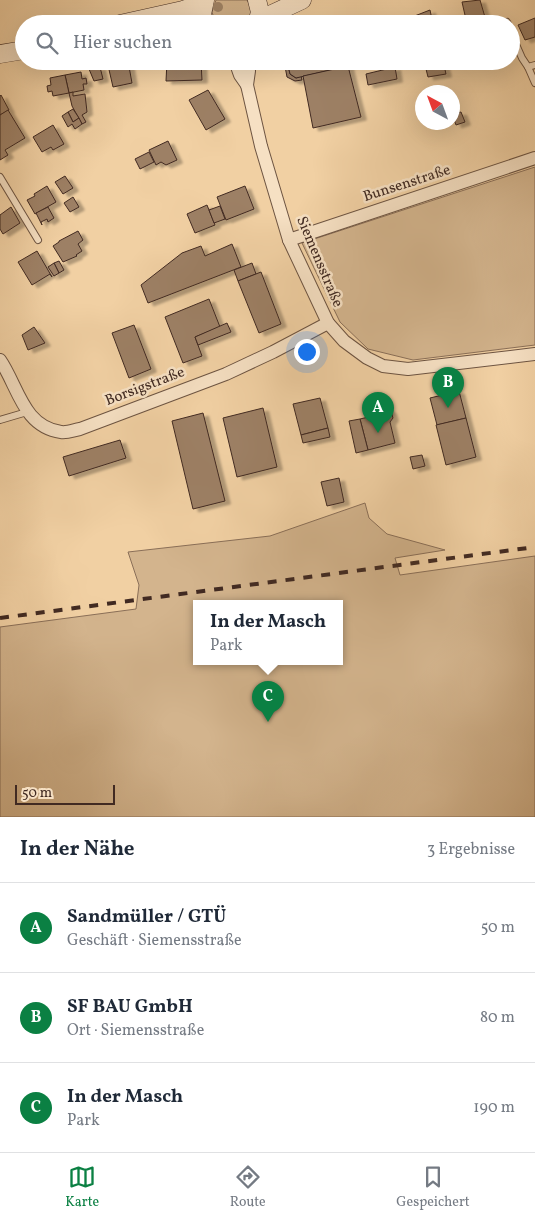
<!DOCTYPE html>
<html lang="de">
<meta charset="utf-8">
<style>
body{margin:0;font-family:Vollkorn,serif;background:#f6f6f7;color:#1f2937}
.compass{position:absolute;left:415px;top:85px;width:45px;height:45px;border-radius:50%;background:#fff;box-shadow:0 5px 20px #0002;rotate:319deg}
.scale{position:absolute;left:15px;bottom:12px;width:100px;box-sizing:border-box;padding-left:5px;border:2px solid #412a22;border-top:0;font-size:14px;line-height:18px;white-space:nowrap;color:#412a22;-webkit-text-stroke:4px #f6e0c3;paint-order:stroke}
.you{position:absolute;left:306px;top:351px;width:18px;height:18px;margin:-12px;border:4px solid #fff;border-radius:50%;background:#1a73e8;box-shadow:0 0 0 8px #1a73e833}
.badge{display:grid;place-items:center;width:32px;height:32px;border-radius:50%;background:#0b8043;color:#fff;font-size:16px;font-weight:700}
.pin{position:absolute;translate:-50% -41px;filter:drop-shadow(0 1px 2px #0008)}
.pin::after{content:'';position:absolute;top:26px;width:18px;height:15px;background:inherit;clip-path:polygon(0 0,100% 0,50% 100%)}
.popup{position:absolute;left:193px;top:600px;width:150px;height:65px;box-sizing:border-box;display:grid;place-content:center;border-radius:0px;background:#fff;filter:drop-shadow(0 1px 4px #0005);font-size:16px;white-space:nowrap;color:#747a83}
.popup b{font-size:19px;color:#1f2937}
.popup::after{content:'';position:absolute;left:50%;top:100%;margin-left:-10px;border:10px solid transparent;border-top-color:#fff}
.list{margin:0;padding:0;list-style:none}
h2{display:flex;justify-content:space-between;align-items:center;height:65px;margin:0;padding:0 20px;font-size:21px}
h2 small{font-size:16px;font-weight:400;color:#747a83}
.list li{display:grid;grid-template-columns:32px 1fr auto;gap:15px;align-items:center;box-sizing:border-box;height:90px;padding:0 20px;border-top:1px solid #e0e1e3}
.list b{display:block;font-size:19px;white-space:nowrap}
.list p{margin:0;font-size:16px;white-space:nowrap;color:#747a83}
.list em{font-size:16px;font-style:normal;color:#747a83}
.icon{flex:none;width:28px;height:28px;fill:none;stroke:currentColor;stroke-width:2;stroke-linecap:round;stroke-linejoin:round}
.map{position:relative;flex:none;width:535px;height:817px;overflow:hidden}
.search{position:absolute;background:#fff;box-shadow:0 5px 20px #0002;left:15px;right:15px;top:15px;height:55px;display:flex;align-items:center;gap:12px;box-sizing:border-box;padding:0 18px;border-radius:28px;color:#747a83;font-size:19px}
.sheet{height:335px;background:#fff}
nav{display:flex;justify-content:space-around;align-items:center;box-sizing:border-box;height:70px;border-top:1px solid #e0e1e3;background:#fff;font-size:14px;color:#747a83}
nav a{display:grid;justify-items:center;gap:2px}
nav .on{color:#0b8043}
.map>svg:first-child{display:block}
</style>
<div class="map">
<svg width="535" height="817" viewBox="0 0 535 817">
<defs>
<filter id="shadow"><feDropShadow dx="5.5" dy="3" stdDeviation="1" flood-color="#0004"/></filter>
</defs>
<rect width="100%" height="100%" fill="#f1d0a3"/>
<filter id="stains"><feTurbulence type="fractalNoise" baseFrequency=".004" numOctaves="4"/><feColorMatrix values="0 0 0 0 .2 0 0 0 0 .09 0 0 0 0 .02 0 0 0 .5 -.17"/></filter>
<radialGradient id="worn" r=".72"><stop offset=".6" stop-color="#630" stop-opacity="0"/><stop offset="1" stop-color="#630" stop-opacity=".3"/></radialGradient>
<!-- green -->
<g fill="#d3b48d" stroke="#8a6f58" fill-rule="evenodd">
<path d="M216,0H247C252,8 252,16 247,24H216L212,12Z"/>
<path d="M535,167V345L413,360L368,349L340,322L302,243Z"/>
<path d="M365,503L369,518L387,534L445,550L395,558L400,575L535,556V817H0V627L136,609L139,585L128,552L270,536ZM197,603H339V661H197Z"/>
</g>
<!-- building -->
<g fill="#9d8065" stroke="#412a22" filter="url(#shadow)">
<path d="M480,0L487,24H467L462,2Z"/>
<path d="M430,10L433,24H414L412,17Z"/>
<path d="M535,18V37L525,40L518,25Z"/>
<path d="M107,61H128L132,83L113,87Z"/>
<path d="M167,61H201L202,80L166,81Z"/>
<path d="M284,61H287L290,74L296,78L301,76L302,80L295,81L287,77Z"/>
<path d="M287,61H356L355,64L348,66L296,78L290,74Z"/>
<path d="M424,61H443L446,74L428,77Z"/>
<path d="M348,66L361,117L313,128L303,76Z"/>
<path d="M100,67L103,79L94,81L89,69Z"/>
<path d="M395,67L397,79L368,85L366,74Z"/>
<path d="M81,72L82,79L86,78L87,84H83L84,90L69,93L65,75Z"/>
<path d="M65,75L69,93L53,96L52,91L48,92L47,86L51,85L50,78Z"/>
<path d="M208,90L225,119L206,130L189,100Z"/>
<path d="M73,92V96L85,94L87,112L82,115L86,122L82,124L72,106L69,93Z"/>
<path d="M1,95L9,110L0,115V96Z"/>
<path d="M73,109L79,118L73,122L68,112Z"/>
<path d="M8,110L25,138L5,150L8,155L0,160V115Z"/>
<path d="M68,112L73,122L79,118L82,124L75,129L72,124L68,127L62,116Z"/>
<path d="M461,112L465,122L456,125L452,114Z"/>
<path d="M53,125L64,144L53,150L51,147L42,152L33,137Z"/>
<path d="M168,141L177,160L166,165L161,162L156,165L149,150Z"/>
<path d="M149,152L154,162L140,169L135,159Z"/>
<path d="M65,176L73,188L63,194L55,182Z"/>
<path d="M47,186L56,202L35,214L27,200L35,196L34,194Z"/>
<path d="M245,186L254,209L226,220L217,197Z"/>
<path d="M73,197L79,207L70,212L64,203Z"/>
<path d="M207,205L215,225L195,233L187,214Z"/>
<path d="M220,206L225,219L214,223L209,210Z"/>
<path d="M11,207L20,223L3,234L0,229V215Z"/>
<path d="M48,207L54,218L48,222L47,219L41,222L42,225L36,213Z"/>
<path d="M78,231L83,240L78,244L82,251L76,255L77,256L63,262L53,246L59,242V241Z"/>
<path d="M232,244L241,267L148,303L141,285L182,253L201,246L205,256Z"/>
<path d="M37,251L52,277L50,274L32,285L18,262Z"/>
<path d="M59,261L64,270L59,273L54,263Z"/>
<path d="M54,263L59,273L54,276L48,267Z"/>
<path d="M252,263L256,274L238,281L234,270Z"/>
<path d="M261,272L281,324L259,333L238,281Z"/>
<path d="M209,299L220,327L195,337L202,356L183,363L165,317Z"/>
<path d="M227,323L231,332L198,345L195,337Z"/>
<path d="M134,325L151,369L129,378L112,333Z"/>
<path d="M34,327L45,343L28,350L22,335Z"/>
<path d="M459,391L466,418L437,425L430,398Z"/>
<path d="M320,398L328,428L301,435L293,404Z"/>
<path d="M263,408L277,467L237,477L223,418Z"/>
<path d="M386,408L391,411L393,418L390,422L395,443L368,450L360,419L377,415L380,410Z"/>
<path d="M203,413L225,501L193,509L172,421Z"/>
<path d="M466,418L476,457L446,465L436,425Z"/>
<path d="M360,419L368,450L356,453L349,421Z"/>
<path d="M328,428L330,437L303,443L301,435Z"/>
<path d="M120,440L126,458L69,476L63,457Z"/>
<path d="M422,455L425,466L413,469L410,457Z"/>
<path d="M339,478L344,502L327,506L321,482Z"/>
</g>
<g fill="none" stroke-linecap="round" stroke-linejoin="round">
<!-- lane casing -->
<g stroke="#6d5442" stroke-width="8">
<g id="lane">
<path d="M507,22L508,24"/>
<path d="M511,33L522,58L528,67"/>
<path d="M535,65L528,67L535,83"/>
<path d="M0,177L38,240"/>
<path d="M0,420L27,412"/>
</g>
</g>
<!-- street casing -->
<g stroke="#6d5442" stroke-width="14">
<g id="street">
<path d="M235,61L240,75L247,85"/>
<path d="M248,61L249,71L247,85L261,146L289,240L328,323L344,341L367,358L383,366L408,369L535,354"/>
<path d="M289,240L535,158"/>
<path d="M0,360C18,386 23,427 61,432C67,433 74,430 80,429L226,374L273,352L328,323"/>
</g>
</g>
<!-- secondary casing -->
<g stroke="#412a22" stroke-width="19">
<g id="secondary">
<path d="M259,20L302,0"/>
<path d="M120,24L183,10L203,3"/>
<path d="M205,24L202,14L205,0"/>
<path d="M257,24L260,12L257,0"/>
<path d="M0,54L24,50"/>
</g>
</g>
<!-- lane -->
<use href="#lane" stroke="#f6e0c3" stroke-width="6"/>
<!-- street -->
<use href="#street" stroke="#f6e0c3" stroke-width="12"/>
<!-- secondary -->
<use href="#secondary" stroke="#f6e0c3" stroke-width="18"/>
<!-- rail -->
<path stroke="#412a22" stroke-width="4" stroke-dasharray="9 9" stroke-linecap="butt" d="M0,618L535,547"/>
</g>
<!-- trees -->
<circle fill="#a08468" cx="218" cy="7" r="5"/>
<g text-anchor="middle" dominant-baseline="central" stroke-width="5" stroke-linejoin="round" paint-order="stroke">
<!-- street labels -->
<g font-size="15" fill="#412a22" stroke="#f6e0c3">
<text transform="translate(407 184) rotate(-18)">Bunsenstraße</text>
<text transform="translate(319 262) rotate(67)">Siemensstraße</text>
<text transform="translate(145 387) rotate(-21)">Borsigstraße</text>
</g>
</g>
<rect width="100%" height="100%" filter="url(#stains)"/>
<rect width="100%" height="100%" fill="url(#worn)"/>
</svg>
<svg class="compass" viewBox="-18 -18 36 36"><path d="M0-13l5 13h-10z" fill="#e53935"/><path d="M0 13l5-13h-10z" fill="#747a83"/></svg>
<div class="scale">50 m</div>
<div class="you"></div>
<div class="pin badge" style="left:378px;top:433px">A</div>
<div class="pin badge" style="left:448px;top:408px">B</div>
<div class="pin badge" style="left:268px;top:722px">C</div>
<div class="popup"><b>In der Masch</b>Park</div>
<div class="search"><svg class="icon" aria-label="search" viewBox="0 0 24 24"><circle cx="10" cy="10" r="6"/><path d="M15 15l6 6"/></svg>Hier suchen</div>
</div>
<section class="sheet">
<h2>In der Nähe<small>3 Ergebnisse</small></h2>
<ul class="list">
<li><span class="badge">A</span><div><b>Sandmüller / GTÜ</b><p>Geschäft · Siemensstraße</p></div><em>50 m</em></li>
<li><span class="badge">B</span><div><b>SF BAU GmbH</b><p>Ort · Siemensstraße</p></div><em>80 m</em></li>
<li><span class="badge">C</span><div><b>In der Masch</b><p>Park</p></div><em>190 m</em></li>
</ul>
</section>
<nav>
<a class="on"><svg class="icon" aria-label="map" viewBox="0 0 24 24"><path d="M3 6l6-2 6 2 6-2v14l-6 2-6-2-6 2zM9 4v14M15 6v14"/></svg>Karte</a>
<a><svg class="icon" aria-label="directions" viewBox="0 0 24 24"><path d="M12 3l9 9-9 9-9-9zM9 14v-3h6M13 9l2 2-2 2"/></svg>Route</a>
<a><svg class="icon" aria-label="saved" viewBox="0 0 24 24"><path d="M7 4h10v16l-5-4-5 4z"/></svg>Gespeichert</a>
</nav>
